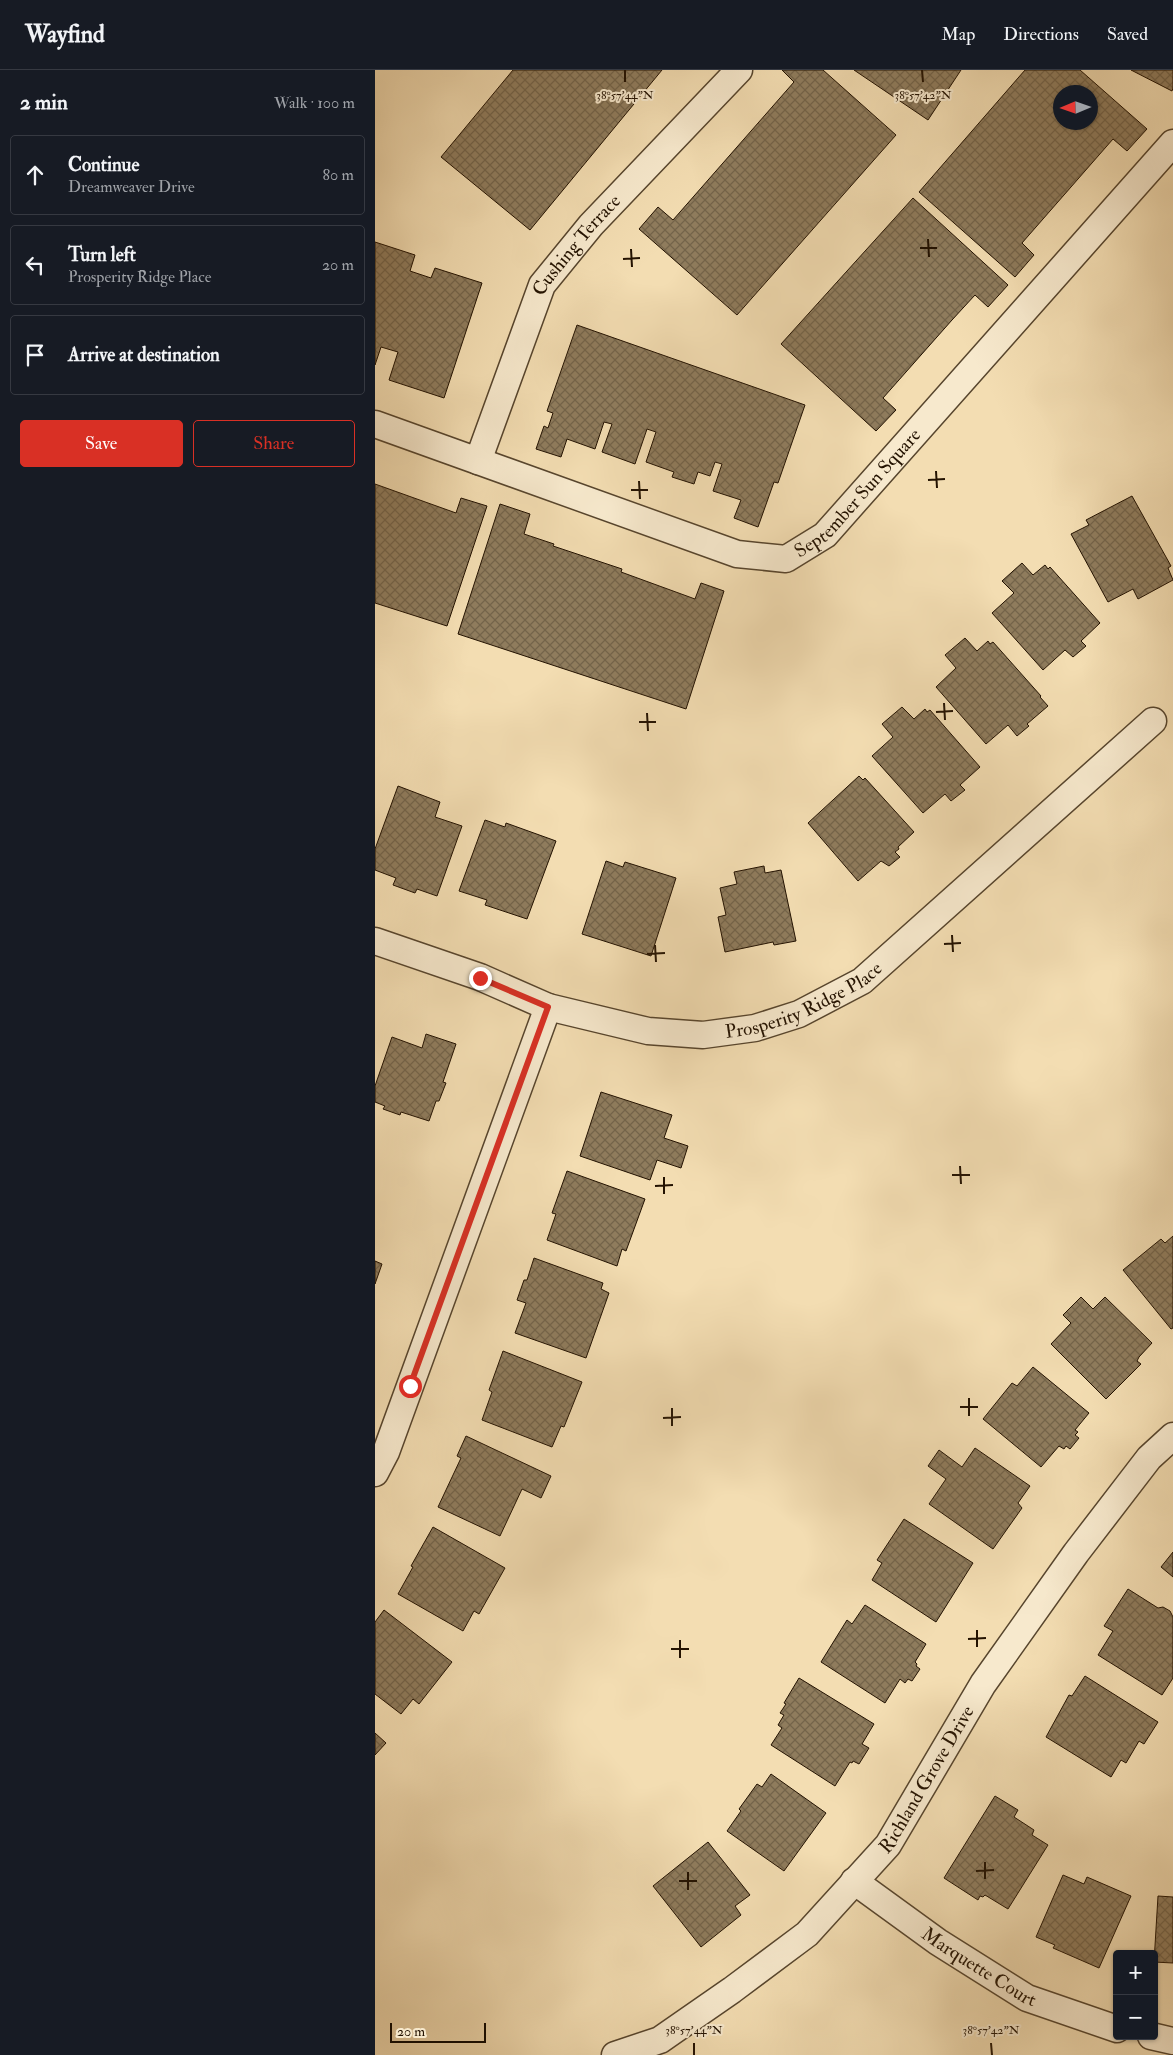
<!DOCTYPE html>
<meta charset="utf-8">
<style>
body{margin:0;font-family:"IM FELL Double Pica",serif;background:#20242c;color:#f1f3f6}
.controls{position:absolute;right:15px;bottom:15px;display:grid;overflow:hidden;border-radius:5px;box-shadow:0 1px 4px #0004}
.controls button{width:45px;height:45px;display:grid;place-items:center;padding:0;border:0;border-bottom:1px solid #363941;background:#171b24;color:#f1f3f6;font:25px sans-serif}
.compass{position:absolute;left:678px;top:15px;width:45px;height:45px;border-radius:50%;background:#171b24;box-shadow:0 1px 4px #0004;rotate:268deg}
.scale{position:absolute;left:15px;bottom:12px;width:96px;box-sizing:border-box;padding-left:5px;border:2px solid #231201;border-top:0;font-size:14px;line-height:18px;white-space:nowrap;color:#231201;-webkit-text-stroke:4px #f7e9cd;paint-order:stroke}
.stop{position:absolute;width:15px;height:15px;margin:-11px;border:4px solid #d93025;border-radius:50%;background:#fff}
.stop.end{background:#d93025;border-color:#fff;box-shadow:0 1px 5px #0008}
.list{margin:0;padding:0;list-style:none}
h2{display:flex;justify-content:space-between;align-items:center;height:65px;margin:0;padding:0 20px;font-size:21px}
h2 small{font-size:16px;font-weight:400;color:#9ea1a6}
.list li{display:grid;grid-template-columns:32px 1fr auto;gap:15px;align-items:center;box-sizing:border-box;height:80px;margin:0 10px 10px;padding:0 10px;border:1px solid #363941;border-radius:5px}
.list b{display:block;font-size:19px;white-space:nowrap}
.list p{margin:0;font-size:16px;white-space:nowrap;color:#9ea1a6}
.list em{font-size:16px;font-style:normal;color:#9ea1a6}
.actions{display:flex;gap:10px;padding:15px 20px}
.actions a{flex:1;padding:11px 0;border:1px solid #d93025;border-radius:5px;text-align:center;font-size:18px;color:#d93025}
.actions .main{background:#d93025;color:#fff}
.icon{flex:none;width:28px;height:28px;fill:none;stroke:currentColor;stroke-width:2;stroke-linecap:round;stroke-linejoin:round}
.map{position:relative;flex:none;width:798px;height:1985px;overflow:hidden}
header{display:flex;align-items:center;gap:30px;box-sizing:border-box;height:70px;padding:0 25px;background:#171b24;border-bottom:1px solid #363941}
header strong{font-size:24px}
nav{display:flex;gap:28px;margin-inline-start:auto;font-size:18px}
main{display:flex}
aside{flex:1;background:#171b24}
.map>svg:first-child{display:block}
</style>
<header>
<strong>Wayfind</strong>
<nav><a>Map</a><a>Directions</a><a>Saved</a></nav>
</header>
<main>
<aside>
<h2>2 min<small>Walk · 100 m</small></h2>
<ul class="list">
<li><svg class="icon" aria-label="ahead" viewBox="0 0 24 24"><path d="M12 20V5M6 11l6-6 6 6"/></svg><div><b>Continue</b><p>Dreamweaver Drive</p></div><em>80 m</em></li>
<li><svg class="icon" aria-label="left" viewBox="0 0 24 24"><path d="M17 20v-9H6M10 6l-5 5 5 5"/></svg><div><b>Turn left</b><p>Prosperity Ridge Place</p></div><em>20 m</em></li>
<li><svg class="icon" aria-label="arrive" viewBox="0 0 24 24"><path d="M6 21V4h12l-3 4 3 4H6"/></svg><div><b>Arrive at destination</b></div></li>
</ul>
<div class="actions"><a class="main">Save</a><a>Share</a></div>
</aside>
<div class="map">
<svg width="798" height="1985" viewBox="0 0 798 1985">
<defs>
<pattern id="building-cross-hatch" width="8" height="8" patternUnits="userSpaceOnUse" patternTransform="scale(1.25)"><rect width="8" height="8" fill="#8f7c5d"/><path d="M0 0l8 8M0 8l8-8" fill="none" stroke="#74644a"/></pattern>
</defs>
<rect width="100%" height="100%" fill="#f3ddb2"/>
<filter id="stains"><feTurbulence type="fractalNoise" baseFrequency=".004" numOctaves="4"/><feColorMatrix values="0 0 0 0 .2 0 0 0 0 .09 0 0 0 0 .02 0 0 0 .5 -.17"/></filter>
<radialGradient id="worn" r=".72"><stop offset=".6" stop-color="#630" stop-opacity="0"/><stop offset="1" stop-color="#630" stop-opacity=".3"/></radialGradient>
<!-- building -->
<g fill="url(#building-cross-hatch)" stroke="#231201" fill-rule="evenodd">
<path d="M138,0H287L155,160L66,87Z"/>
<path d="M407,0H448L521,65L362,245L264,159L283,137L298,150L419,12Z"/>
<path d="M479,0H586L553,50Z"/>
<path d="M650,0H705L772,59L752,81L738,69L647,173L659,185L640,207L544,122ZM686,22H716V52H686Z"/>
<path d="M756,0H798V18L797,21Z"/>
<path d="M538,128L633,215L613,237L600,225L577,250L508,328L521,340L501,361L406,274Z"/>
<path d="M0,172L40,185L35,201L56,208L60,198L107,213L69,328L14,310L23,282L6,277L0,295Z"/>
<path d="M202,255L430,335L403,413L399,412L383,457L359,448L366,430L338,421L347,394L340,392L335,406L323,402L319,414L297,407L299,402L271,392L281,362L272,359L260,394L227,382L237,354L229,352L220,379L192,369L186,387L161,379L169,356L173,358L178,343L172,341Z"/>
<path d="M0,414L81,443L86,428L112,436L72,556L0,533Z"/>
<path d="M757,426L796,496L793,498L798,510L763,529L758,519L733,532L696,464L714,455L711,450Z"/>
<path d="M125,434L155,444L149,464L179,474L178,476L247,499L246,502L320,529L326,513L349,521L311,639L83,564Z"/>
<path d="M647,493L658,505L670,495L673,499L675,497L725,553L706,571L711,576L698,587L690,580L668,600L617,543L639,523L627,511Z"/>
<path d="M590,568L602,581L613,571L615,574L618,572L666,626L665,627L673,636L652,654L654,656L642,666L633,655L611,674L561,617L581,598L570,585Z"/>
<path d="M527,637L539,649L550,639L552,642L555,640L605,697L585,715L590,720L576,731L570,724L548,743L497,686L518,667L507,654Z"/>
<path d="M484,706L488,710L490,708L539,762L523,777L524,779L520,782L525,787L514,796L506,791L483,811L433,753Z"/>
<path d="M23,716L65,732L60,747L87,756L62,826L42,819L40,823L18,815L21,808L0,800V779Z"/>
<path d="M110,750L130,757L131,753L181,771L152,849L110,835L112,830L84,821Z"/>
<path d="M231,791L248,797L250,792L301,808L276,886L207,864Z"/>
<path d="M389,796L390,803L406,800L421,871L399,875L398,872L350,882L343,847L351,845L345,818L362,814L359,802Z"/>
<path d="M51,964L81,974L68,1012L71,1013L64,1031H61L54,1051L26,1042L25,1045L8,1039L10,1036L0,1032V1016L17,967L47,978Z"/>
<path d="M226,1022L297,1045L289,1068L313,1076L306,1098L282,1090L275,1110L205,1086Z"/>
<path d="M192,1101L270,1129L251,1181L247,1179L242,1196L172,1170L181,1144L177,1143Z"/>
<path d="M798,1166V1258L796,1259L748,1200L786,1169L790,1173Z"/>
<path d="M159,1188L228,1213L226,1219L234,1223L211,1288L140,1263L151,1233L142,1230L149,1210H152Z"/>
<path d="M0,1191L7,1194L0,1214Z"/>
<path d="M706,1227L718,1239L730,1227L777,1273L764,1287L762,1291L766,1294L731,1329L676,1274L696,1253L688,1245Z"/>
<path d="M128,1281L207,1312L189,1357L186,1356L177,1377L107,1350L117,1322L114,1320Z"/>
<path d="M658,1297L714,1343L700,1360L703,1362L700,1365L704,1368L695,1379L691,1376L689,1379L684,1376L666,1397L608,1349L637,1313L642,1316Z"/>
<path d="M91,1366L176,1406L166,1428L147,1419L125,1466L63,1437L86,1388L82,1386Z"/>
<path d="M600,1378L655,1416L643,1433L647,1438L618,1479L554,1434L571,1409L553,1396L564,1380L587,1397Z"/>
<path d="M529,1449L598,1493L561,1552L497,1510L507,1493L502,1490Z"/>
<path d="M58,1457L130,1498L104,1544L99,1541L88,1561L23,1524L38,1497L36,1496Z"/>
<path d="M798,1482V1507L786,1497Z"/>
<path d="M753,1519L783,1538L788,1537L795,1541L798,1547V1608L787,1625L723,1585L738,1561L729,1556Z"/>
<path d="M490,1535L551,1574L540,1592L542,1594L541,1596L545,1599L537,1611L533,1609L530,1613L525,1609L510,1633L446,1592L472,1550L477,1554Z"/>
<path d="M9,1540L77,1592L44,1634L38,1629L26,1644L0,1624V1552Z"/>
<path d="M710,1606L783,1652L769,1674L764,1671L751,1693L746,1690L736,1707L671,1667L694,1625L697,1626Z"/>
<path d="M424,1608L499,1654L487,1674L494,1678L484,1694L478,1691L477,1693L475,1692L460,1716L396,1675L407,1658L403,1655L409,1645L405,1643L411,1634L409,1633Z"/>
<path d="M0,1663L11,1673L0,1685Z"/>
<path d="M396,1704L451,1743L409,1801L352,1761L366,1741L364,1739L382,1714L387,1717Z"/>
<path d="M620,1726L643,1740L639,1747L659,1760L657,1765L673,1775L633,1839L610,1825L608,1827L605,1826L603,1830L569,1808Z"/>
<path d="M333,1772L375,1825L360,1836L366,1845L326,1877L278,1816Z"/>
<path d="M688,1805L709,1814L712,1807L756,1826L724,1898L678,1878L680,1875L661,1867Z"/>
<path d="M783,1826L798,1827V1893L779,1892Z"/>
</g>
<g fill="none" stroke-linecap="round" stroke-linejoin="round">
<!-- street casing -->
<g stroke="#57452d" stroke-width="29">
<g id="street">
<path id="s1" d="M0,354L362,484L411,489L450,465L798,73"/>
<path id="s2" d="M103,391L167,215L216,155L364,0"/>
<path id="s3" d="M0,871L105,907L173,937L273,961L328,965L380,958L424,944L487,911L778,651"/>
<path d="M0,1403L11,1382L173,937"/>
<path id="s4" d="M479,1811L563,1872L652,1928L742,1959"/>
<path d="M776,1966L798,1971"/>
<path id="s5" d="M240,1985L285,1970L357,1920L432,1864L513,1775L608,1614L701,1483L774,1388L798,1366"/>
</g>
</g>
<!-- street -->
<use href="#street" stroke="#f7e9cd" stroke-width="26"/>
</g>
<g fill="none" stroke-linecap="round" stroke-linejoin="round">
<!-- route -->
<path stroke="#d93025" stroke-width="6" d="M35,1316L173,937L105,908"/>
</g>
<!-- ticks -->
<path fill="none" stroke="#231201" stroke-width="2" d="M250,0V12M547,0L548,12M553,169L554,187M545,178H562M256,179L257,197M248,189L265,188M561,401L562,418M553,410L570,409M264,411L265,429M256,420H273M569,633L570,650M561,642L578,641M272,643L273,661M264,652H281M577,865L578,882M569,874L586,873M280,875L281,892M272,884L290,883M585,1096L586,1114M577,1105H595M289,1107V1124M280,1116L298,1115M594,1328V1346M585,1337H603M297,1338V1356M288,1348L306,1347M602,1560V1577M593,1569L611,1568M305,1570V1588M296,1579H314M610,1792V1809M601,1801L619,1800M313,1802V1820M304,1811H322M319,1973V1985M616,1973L617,1985"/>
<g text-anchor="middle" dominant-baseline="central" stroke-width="4" stroke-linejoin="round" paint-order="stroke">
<!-- street labels -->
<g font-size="19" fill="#231201" stroke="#f7e9cd">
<text stroke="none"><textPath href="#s2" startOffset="240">Cushing Terrace</textPath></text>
<text stroke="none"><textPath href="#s1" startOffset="532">September Sun Square</textPath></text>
<text stroke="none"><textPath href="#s3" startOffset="451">Prosperity Ridge Place</textPath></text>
<text stroke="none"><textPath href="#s5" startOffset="425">Richland Grove Drive</textPath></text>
<text stroke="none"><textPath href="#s4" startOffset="152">Marquette Court</textPath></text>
</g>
</g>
<g font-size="12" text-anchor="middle" fill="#231201" stroke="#f7e9cd" stroke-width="4" stroke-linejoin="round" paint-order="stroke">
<text x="250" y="29">38°57'44"N</text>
<text x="548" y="29">38°57'42"N</text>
<text x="319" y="1964">38°57'44"N</text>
<text x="616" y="1964">38°57'42"N</text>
</g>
<rect width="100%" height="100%" filter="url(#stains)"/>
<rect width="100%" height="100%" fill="url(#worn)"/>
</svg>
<div class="controls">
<button>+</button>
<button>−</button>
</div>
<svg class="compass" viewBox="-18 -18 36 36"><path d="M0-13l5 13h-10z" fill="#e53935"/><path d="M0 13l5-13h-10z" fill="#9ea1a6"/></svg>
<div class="scale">20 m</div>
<div class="stop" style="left:35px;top:1316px"></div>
<div class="stop end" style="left:105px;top:908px"></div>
</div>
</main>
